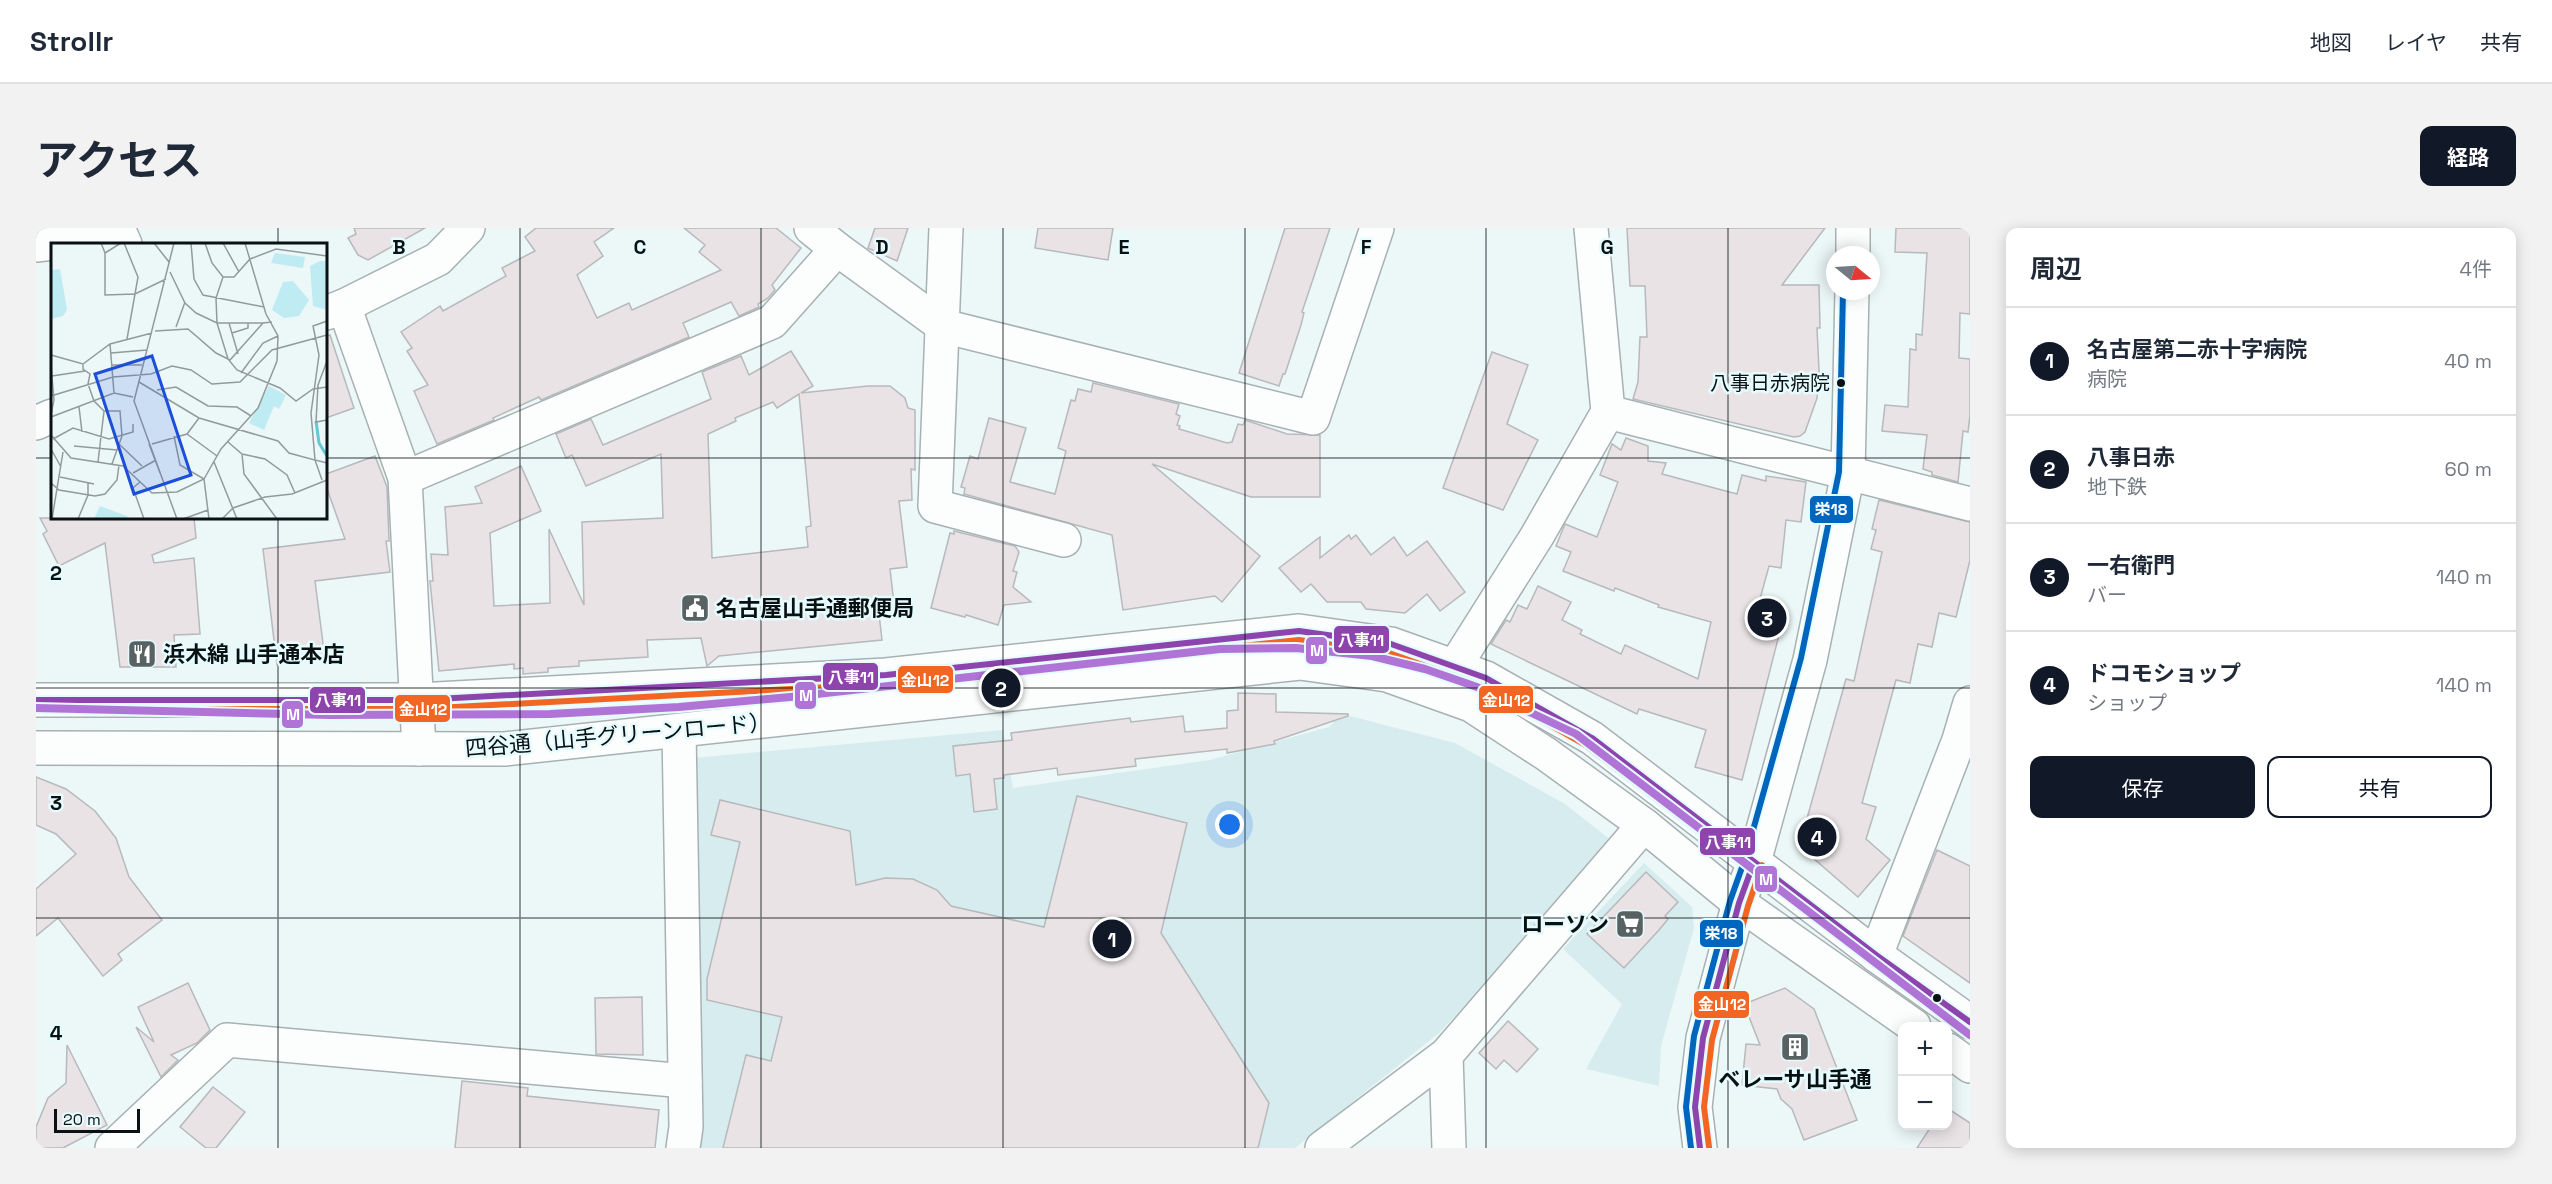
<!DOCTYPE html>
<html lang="ja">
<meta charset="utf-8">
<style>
body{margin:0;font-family:"Space Grotesk","Noto Sans JP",sans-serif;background:#f2f2f3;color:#1f2937}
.controls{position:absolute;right:18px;bottom:18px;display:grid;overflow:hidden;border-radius:12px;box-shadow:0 3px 15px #0003}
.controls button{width:54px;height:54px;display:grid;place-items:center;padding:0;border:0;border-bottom:2px solid #e0e1e3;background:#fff;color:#1f2937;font:30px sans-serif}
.compass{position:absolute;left:1790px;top:18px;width:54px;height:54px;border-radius:50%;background:#fff;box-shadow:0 3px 15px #0003;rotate:108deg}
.scale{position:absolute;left:18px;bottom:15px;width:86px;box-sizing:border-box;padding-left:6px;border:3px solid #0a1112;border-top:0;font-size:16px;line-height:21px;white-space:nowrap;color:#0a1112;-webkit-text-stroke:4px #e6fbfe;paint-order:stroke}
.you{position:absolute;left:1194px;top:597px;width:21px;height:21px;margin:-15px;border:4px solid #fff;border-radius:50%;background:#1a73e8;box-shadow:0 0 0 9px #1a73e833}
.badge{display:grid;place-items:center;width:39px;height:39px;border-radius:50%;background:#111827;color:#fff;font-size:20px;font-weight:700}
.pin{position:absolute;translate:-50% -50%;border:3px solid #fff;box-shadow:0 2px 6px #0006}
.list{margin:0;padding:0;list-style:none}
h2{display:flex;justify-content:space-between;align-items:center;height:78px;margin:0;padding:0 24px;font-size:26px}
h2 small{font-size:20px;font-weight:400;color:#747a83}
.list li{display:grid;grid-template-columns:39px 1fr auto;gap:18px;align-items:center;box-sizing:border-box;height:108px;padding:0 24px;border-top:2px solid #e0e1e3}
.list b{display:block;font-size:22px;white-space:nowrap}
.list p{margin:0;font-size:20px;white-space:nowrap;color:#747a83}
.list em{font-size:20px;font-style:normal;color:#747a83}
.actions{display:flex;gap:12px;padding:18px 24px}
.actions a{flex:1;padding:14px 0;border:2px solid #111827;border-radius:12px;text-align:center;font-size:21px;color:#111827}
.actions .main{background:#111827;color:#fff}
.map{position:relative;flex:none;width:1934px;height:920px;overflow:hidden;border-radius:12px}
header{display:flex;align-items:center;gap:36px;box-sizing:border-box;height:84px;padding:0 30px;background:#fff;border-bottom:2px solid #e0e1e3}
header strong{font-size:28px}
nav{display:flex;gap:33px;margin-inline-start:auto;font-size:21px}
.intro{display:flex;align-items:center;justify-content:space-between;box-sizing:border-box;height:144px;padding:0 36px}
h1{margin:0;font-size:42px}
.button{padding:15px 27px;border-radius:12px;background:#111827;color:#fff;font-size:21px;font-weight:700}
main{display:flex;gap:36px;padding:0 36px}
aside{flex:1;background:#fff;border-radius:12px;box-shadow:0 3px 15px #0003}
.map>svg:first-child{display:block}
</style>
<header>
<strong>Strollr</strong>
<nav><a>地図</a><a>レイヤ</a><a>共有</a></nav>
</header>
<div class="intro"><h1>アクセス</h1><a class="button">経路</a></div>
<main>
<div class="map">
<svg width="1934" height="920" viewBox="0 0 1934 920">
<rect width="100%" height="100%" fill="#ecf7f8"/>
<!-- built -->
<g fill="#d7ecef">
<path d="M1306,486L1419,515L1529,576L1581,617L1403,805L1259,920H657V530L967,502L977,560L1174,532L1293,499Z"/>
<path d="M1608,635L1656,679L1658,700L1625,818L1623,858L1550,841L1586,776L1527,721Z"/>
</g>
<!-- building -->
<g fill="#e9e3e6" stroke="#b7b9ba" stroke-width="1.5" fill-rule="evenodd">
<path d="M318,0H389L332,32L322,27L312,10L320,6Z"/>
<path d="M500,0H578L558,14L567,28L541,47L561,90L593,75L596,82L685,42L663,24L669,17L648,0H740L765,20L736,57L739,62L732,70L722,76L723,79L721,80L703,88L695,74L647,95L653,109L505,172L503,169L457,190L458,192L401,216L378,163L392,157L371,123L376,120L365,104L404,78L407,83L470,48L466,40L499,23L489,9Z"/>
<path d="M839,0H872L861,33L832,20Z"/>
<path d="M1002,0H1077L1072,32L999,20Z"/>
<path d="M1249,0H1294L1266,84L1268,85L1265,97L1249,146H1247L1243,158L1203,145Z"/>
<path d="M1591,0H1789L1746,57H1783L1784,100H1781L1783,143L1781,170L1769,204L1764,208L1758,209L1597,171L1602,154L1604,109H1611L1609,58H1594Z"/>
<path d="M1860,0H1934V86L1924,85L1923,130L1934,131V187L1932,204L1927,203L1922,254L1896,247V244L1887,241L1891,207L1846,203L1849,177L1872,179L1874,121L1880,122V106L1886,107L1891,25L1859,24Z"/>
<path d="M294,107L318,180L290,190V108Z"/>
<path d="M755,123L777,158L765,165L832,158H854L869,170L872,180L879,182V242L875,241L876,272L863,273L871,339L854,341L859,384L843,386L846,412L683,428L671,438L665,410L611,412L612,429L543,433V438L512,440V444L487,446V440L478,441V436L403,443L394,353H397L395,326L412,327L409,279L446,275L439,259L485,238L505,283L454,305L458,378L514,375L513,301L548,377L546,294L627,290L625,226L550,258L536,227L530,230L520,206L555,191L567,217L675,171L666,144L705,128L713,147ZM763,166L775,298L770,299L772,319L676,330L672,206L700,193L699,190L737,174L741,180Z"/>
<path d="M1456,124L1492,137L1471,196L1502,212L1467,282L1407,260Z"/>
<path d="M1057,155L1143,176L1140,186L1144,188L1141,197L1144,198L1143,201L1191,215L1196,214L1202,196L1207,197L1209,192L1251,206L1284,207V269H1215L1116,236L1224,328L1186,374L1179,368L1087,382L1076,307L928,266L929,260L925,259L934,228L942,231L953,190L990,200L974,254L1019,266L1030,223L1022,220L1035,172L1039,173L1042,161L1055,164Z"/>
<path d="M1590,210L1612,218V233L1630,235L1626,246L1701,266L1706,247L1730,253V248L1770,254L1765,294L1750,292L1745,340L1733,338L1718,393L1745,399L1706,552L1659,539L1670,502L1603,481L1601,486L1455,416L1470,392L1474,394L1482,377L1491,381L1502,358L1535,374L1526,392L1546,402L1544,406L1585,426L1589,417L1662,451L1675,394L1622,379L1623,377L1579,360L1578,363L1527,343L1535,324L1520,318L1529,296L1561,309L1582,254L1564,247L1576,216L1585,222Z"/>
<path d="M339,228L351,259L353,313H350L354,344L279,353L289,431L241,437L227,321L309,311L290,258V246Z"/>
<path d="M1843,272L1934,294V332L1920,389L1903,385L1896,419L1882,416L1874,455L1860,452L1826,575L1840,579L1830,611L1854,632L1822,669L1769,623L1765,612L1810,451L1818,453L1846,324L1835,321L1840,302L1836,301Z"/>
<path d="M4,290H158L160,310L116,327L118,335L158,330L164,406L138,407L140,439H84L69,315L23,338L7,306L11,303Z"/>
<path d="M918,303L979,318L983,324L977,343L981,344L977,359L995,374L968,377L962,397L930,387L929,389L895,380L914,305L918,306Z"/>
<path d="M1313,307L1315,311L1320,307L1335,327L1358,309L1371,328L1391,313L1429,364L1404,383L1391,366L1369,385L1330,381L1325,374H1291L1275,356L1265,364L1243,340L1284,309V330Z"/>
<path d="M1202,465L1240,466V484L1312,486V488L1238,513L1239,516L1191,525V521L1099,531L1100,538L1022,547L1021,540L968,547V550L958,551L961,581L938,584L934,546L920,548L917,518L976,512L975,505L1094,490L1095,494L1147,488L1149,504L1191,500V483L1202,482Z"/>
<path d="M0,549L30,561L59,583L80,610L93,649L126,692L82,726L86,732L67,748L22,690L0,708V661L40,626L20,606L0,597Z"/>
<path d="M1041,568L1151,595L1125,705L1233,875L1222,920H687L710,827L735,833L746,789L671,772V751L704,614L675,607L684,572L814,603L820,657L849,650L877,651L901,662L915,678L1008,699Z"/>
<path d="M1901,622L1934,638V755L1867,708Z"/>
<path d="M1610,644L1642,674L1629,688L1632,691L1623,702L1588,740L1551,706Z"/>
<path d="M152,755L174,802L161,815L135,827L142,832L125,849L100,799L118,814L102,779Z"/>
<path d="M1749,760L1778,781L1821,892L1768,912L1756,881L1745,871L1741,861L1706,857L1710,816L1724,817L1708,776Z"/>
<path d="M606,769L607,827L560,826L559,770Z"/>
<path d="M1472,793L1502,821L1481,844L1468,832L1460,841L1443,825Z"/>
<path d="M31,817L71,897L27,920H0V899L12,870L30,855Z"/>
<path d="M426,853L492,860L491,868L623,882L619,920H419Z"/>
<path d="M177,859L209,884L180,920H170L144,899Z"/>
<path d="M1911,880L1934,895V920H1881L1896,897H1911Z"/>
</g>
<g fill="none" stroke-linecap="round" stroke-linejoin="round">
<!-- street casing -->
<g stroke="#a8b1b2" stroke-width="36">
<g id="street">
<path d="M775,0L801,21L907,98L1277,190L1341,0"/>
<path d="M910,0L899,278L1028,312"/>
<path d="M0,17L85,7L89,16"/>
<path d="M308,78L369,250L383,521"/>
<path d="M1572,184L1934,276"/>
<path d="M369,250L736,94L801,21"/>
<path d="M1419,438L1501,308L1572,184L1555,0"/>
<path d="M643,503L650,899L647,920"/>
<path d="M1840,727L1923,512L1934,475"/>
<path d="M1410,827L1413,920"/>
<path d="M76,920L191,812L649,853"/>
<path d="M1286,920L1410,827L1608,597"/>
</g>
</g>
<!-- secondary casing -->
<g stroke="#a8b1b2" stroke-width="36">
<g id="secondary">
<path d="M1817,27V0"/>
<path d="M290,85L308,78L402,31L432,0"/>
<path d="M0,195L16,188"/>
<path d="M0,472H382L850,447L1263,403L1355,416L1450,450L1556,510L1840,727L1934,794"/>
<path d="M0,520L469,521L1264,435L1351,447L1435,477L1510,526L1608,597L1703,675L1878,798"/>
<path d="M1912,822L1934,838"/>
<path d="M1664,920L1659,879L1667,810L1703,675L1718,634L1774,432L1812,245L1816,63"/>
</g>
</g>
<!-- street -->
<use href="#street" stroke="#fcfefe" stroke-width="33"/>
<!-- secondary -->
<use href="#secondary" stroke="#fcfefe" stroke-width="33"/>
<!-- bus-1 casing -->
<g stroke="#e6fbfe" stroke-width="10">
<g id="bus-1">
<path d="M0,472H382L850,447L1263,403L1355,416L1450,450L1556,510L1840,727L1934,794"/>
<path d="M1664,920L1659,879L1667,810L1703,675L1718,634"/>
</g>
</g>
<!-- bus-2 casing -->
<g stroke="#e6fbfe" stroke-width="10">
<g id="bus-2">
<path d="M0,481H382L850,456L1263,412L1353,425L1446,458L1551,518L1713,641"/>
<path d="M1673,919L1668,879L1676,812L1712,678L1726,637"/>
</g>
</g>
<!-- bus-3 casing -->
<g stroke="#e6fbfe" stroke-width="10">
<path id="bus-3" d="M1655,920L1650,879L1658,808L1694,673L1709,631L1765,430L1803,244L1807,63"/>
</g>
<!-- bus-1 -->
<use href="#bus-1" stroke="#8e44ad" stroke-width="6"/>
<!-- bus-2 -->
<use href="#bus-2" stroke="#f26522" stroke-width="6"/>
<!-- bus-3 -->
<use href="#bus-3" stroke="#0065bd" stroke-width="6"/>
<!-- metro-1 casing -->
<g stroke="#e6fbfe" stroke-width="12">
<path id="metro-1" d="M0,480L294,487L514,486L643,479L754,469L1184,421L1260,420L1336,428L1389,441L1441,459L1540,506L1934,807"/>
</g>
<!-- metro-1 -->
<use href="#metro-1" stroke="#b074d6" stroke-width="8"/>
</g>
<!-- grid -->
<path fill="none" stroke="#0a1112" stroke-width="1.5" stroke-opacity="0.55" d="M242,0V16M484,0V920M725,0V920M967,0V920M1209,0V920M1450,0V920M1692,0V920M0,230H16M290,230H1934M242,290V920M0,460H1934M0,690H1934"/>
<!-- icons -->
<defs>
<g id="civic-square" transform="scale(1.5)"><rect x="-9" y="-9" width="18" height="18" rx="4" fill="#596262" stroke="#e6fbfe"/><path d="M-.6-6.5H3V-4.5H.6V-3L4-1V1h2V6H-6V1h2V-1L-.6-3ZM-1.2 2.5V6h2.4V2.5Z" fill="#fff"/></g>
<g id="restaurant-square" transform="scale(1.5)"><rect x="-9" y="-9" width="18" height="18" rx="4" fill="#596262" stroke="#e6fbfe"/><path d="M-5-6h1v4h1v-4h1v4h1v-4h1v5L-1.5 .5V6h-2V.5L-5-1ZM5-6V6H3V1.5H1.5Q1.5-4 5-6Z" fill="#fff"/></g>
<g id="supermarket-square" transform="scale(1.5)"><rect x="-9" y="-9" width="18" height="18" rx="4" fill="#596262" stroke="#e6fbfe"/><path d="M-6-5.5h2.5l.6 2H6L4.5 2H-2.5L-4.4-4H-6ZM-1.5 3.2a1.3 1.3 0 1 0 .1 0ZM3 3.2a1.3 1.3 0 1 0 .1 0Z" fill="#fff"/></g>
<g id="building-square" transform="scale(1.5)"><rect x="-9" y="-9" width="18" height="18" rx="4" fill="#596262" stroke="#e6fbfe"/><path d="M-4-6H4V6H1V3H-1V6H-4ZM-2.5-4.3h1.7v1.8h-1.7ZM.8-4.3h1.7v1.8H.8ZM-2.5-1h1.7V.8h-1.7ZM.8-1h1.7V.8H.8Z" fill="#fff"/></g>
</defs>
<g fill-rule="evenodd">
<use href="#civic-square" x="659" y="380"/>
<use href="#restaurant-square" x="106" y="426"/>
<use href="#supermarket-square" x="1594" y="696"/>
<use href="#building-square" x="1759" y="819"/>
</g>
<!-- markers -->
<g fill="#0a1112" stroke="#e6fbfe" stroke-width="2">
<circle cx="1805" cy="155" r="5"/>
<circle cx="1901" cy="770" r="5"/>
</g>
<g text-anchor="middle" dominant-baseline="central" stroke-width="5" stroke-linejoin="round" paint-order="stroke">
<!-- bus labels -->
<g font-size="20" fill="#0a1112" stroke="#e6fbfe" text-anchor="end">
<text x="1794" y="155">八事日赤病院</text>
</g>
<!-- poi labels -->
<g font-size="22" font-weight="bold" fill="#0a1112" stroke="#e6fbfe" text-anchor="start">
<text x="680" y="380">名古屋山手通郵便局</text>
<text x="127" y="426">浜木綿 山手通本店</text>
<text x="1573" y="696" text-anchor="end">ローソン</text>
<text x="1759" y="851" text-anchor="middle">ベレーサ山手通</text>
</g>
<!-- street labels -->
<g font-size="22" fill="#0a1112" stroke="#e6fbfe">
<text transform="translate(582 507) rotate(-5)">四谷通（山手グリーンロード）</text>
</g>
</g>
<!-- overview -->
<g transform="translate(15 15)">
<rect width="276" height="276" fill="#ecf7f8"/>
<path d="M224,10L254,14L252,25L220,20ZM269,18H276V67L262,63L259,23ZM9,26L16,67L12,73L0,76V27ZM242,38L258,57L248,73L233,75L221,67L232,39ZM218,143L235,152L228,166L223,163L213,187L198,180ZM49,263L76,273L77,276H43Z" fill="#bfebf2"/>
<path fill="none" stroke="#64c9d5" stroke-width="3" d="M265,178L268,200L276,213"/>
<path fill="none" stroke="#929b9c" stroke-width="1.5" d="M50,0L54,10V52L84,51L115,36M73,0L87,34L76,96M103,0L118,19M123,0L83,158L126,276M140,0L143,36L152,52L213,64M154,0L161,20L172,34M172,0L188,29M54,10L70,0M276,13L225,6L199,16L183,34H172L165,55L166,80L177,116L186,127L229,145L245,158L262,146L276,144M119,29L134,60L145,70L166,80H212M276,78L262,83L268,112L260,170L264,217L276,220M178,80L187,111M125,84L134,59M104,88L137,86L165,110L179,117L212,80L221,79M181,90L197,85V80M276,92V118M59,101L63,150M60,110L96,107M0,112L32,121L59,101L101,90M276,118L267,142L265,179L276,177M32,121V126L39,131L37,141L43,158L53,168H69L71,193L61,221M61,122H91M0,123L3,157L0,171M190,130L212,100L227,93M1,133L34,128M88,139L148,175L227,198L238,210L264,217L271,237M106,147L125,144L157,163L186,164L200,173M0,153L62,134L100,131L121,123L140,127L161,141L189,139L221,107L276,92M28,164L31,189M0,174L63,150L82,154M136,191L166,213M0,192L20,215L72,223L101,250L126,249L153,236L170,206L207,165L226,118L227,93L215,71L194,0M123,193L129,222L153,236L158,276M2,196L22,185L58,196L82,189V181M177,199L191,211L214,216L236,232L244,250M68,201L91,223M98,201L109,230M101,201L136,191L148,175M23,203L66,207M0,206L10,224M191,211L193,231L226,276M47,219L53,168M163,219L186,276M82,230L105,217M9,234L43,241M89,239L82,245L93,276M0,240L8,247L44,253L54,251L66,237L68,222M1,276L12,209M27,276L37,252V240M132,276L157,267M171,276L182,265L214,254L241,251L276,237"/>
<path fill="#1d4ed8" fill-opacity="0.15" stroke="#1d4ed8" stroke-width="3" d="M101,113L140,232L83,251L44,131Z"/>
<rect width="276" height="276" fill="none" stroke="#0a1112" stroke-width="3"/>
</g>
<g font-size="20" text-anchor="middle" font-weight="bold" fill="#0a1112" stroke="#e6fbfe" stroke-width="5" stroke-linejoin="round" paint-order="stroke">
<text x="363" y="26">B</text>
<text x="604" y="26">C</text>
<text x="846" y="26">D</text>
<text x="1088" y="26">E</text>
<text x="1330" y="26">F</text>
<text x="1571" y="26">G</text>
<text x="20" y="352">2</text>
<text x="20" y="582">3</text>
<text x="20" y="812">4</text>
</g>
<g stroke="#e6fbfe" stroke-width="2">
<rect x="1773" y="267" width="45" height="29" rx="6" fill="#0065bd"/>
<rect x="1297" y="397" width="57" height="29" rx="6" fill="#8e44ad"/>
<rect x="1269" y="408" width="23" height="29" rx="6" fill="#b074d6"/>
<rect x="786" y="434" width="57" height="29" rx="6" fill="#8e44ad"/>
<rect x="861" y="437" width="57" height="29" rx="6" fill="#f26522"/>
<rect x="758" y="453" width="23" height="29" rx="6" fill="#b074d6"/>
<rect x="1442" y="457" width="56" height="29" rx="6" fill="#f26522"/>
<rect x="273" y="458" width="57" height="28" rx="6" fill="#8e44ad"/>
<rect x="358" y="466" width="57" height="29" rx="6" fill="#f26522"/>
<rect x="245" y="472" width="23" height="29" rx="6" fill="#b074d6"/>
<rect x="1663" y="599" width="57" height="29" rx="6" fill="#8e44ad"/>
<rect x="1718" y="637" width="24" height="28" rx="6" fill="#b074d6"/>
<rect x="1663" y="691" width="45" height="29" rx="6" fill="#0065bd"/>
<rect x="1657" y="762" width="57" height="29" rx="6" fill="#f26522"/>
</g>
<g font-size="16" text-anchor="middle" font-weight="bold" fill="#fff">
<text x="1795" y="287">栄18</text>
<text x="1325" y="418">八事11</text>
<text x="1281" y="428">M</text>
<text x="815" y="455">八事11</text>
<text x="889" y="458">金山12</text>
<text x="770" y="473">M</text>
<text x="1470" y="478">金山12</text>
<text x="302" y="478">八事11</text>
<text x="387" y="487">金山12</text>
<text x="257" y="492">M</text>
<text x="1692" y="620">八事11</text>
<text x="1730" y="657">M</text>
<text x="1685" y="711">栄18</text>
<text x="1686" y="782">金山12</text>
</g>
</svg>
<div class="controls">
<button>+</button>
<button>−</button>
</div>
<svg class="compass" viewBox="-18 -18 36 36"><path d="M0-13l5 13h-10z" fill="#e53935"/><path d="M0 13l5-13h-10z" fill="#747a83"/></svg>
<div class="scale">20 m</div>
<div class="you"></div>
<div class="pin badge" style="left:1076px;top:711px">1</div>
<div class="pin badge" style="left:965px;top:460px">2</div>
<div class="pin badge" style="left:1731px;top:390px">3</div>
<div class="pin badge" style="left:1781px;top:609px">4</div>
</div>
<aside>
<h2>周辺<small>4件</small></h2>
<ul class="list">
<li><span class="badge">1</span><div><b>名古屋第二赤十字病院</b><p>病院</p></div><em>40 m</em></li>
<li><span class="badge">2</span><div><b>八事日赤</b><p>地下鉄</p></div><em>60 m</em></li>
<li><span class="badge">3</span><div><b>一右衛門</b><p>バー</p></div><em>140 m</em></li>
<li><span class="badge">4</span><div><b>ドコモショップ</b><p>ショップ</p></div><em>140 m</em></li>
</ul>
<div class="actions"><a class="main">保存</a><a>共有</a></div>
</aside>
</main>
